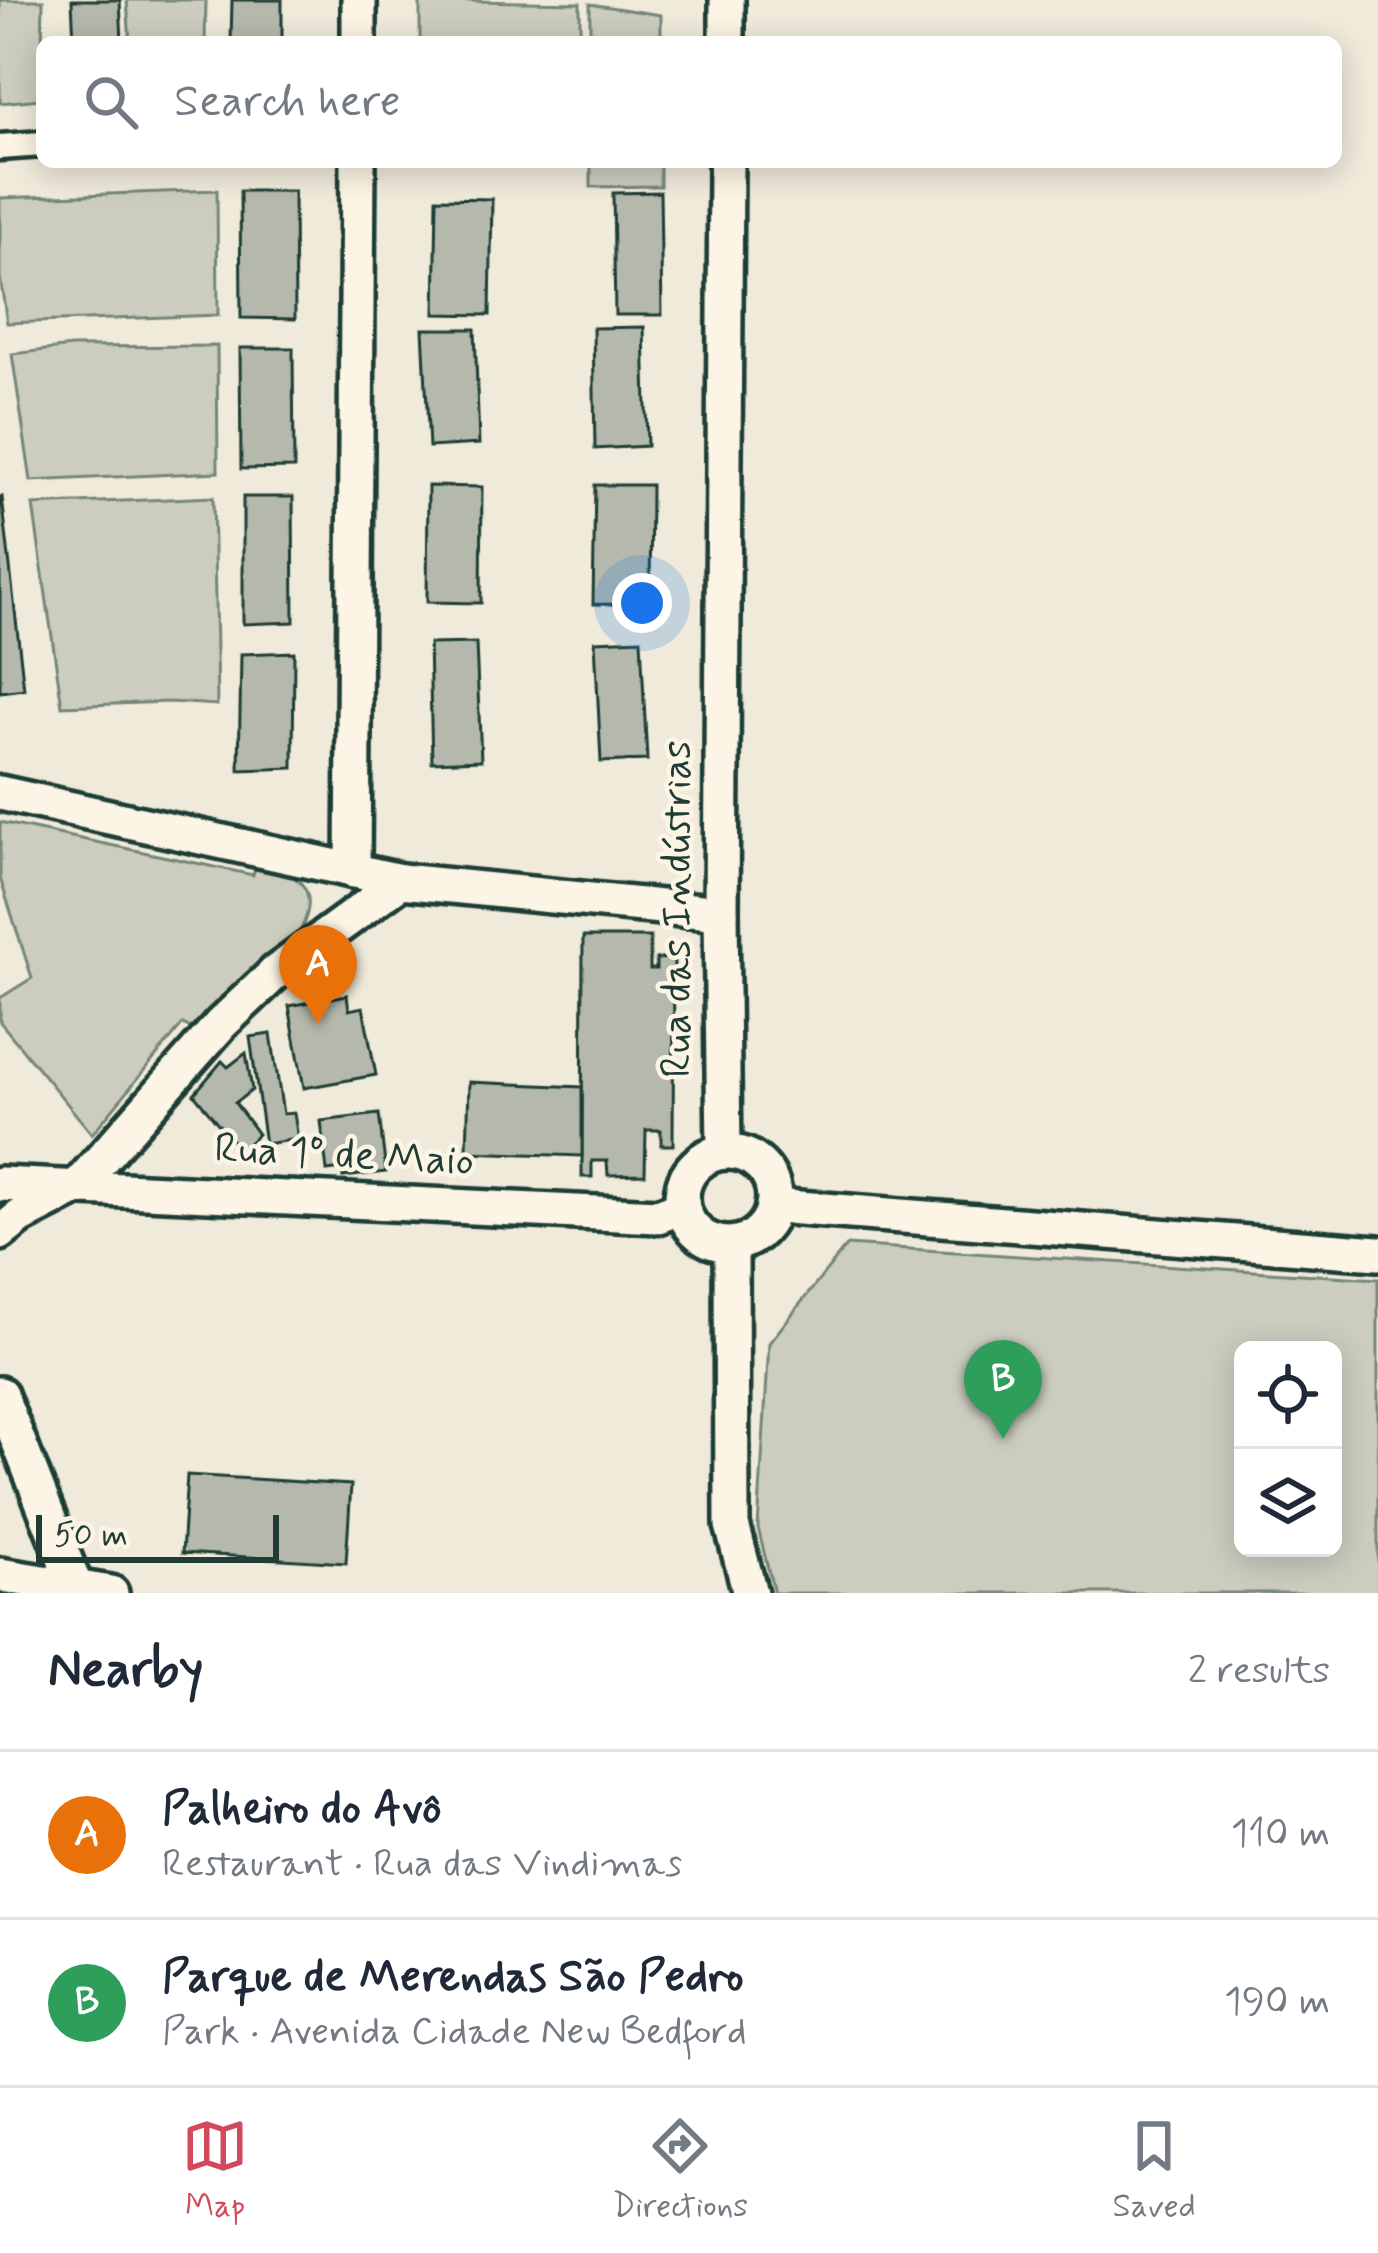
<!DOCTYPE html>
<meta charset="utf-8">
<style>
body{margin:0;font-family:Mynerve,sans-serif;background:#f6f6f7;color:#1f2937}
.controls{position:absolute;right:36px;bottom:36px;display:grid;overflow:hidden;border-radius:18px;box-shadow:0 6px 30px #0003}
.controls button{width:108px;height:108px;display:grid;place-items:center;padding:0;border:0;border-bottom:3px solid #e0e1e3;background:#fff;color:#1f2937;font:60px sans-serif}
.scale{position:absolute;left:36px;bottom:30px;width:243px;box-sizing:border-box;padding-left:12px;border:6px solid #1f3d34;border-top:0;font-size:33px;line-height:42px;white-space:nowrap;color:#1f3d34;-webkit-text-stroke:9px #fcf5e5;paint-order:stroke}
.you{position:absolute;left:642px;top:603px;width:42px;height:42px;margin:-30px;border:9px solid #fff;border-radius:50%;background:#1a73e8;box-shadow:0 0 0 18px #1a73e833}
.badge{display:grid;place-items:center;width:78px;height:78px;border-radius:50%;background:#d1495b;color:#fff;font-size:39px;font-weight:700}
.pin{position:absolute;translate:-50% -99px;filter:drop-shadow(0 3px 6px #0008)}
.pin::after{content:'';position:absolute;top:63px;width:42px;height:36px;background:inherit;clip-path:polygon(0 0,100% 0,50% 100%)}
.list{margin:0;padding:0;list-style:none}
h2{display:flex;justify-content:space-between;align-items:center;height:156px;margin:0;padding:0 48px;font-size:51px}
h2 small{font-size:39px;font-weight:400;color:#747a83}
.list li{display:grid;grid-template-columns:78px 1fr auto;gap:36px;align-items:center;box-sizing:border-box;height:168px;padding:0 48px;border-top:3px solid #e0e1e3}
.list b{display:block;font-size:45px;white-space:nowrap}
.list p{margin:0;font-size:39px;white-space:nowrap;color:#747a83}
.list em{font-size:39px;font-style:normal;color:#747a83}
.icon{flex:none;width:66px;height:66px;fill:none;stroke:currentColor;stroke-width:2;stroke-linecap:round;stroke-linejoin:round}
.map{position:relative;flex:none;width:1378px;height:1593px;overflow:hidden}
.search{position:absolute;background:#fff;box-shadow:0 6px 30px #0003;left:36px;right:36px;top:36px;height:132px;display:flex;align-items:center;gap:30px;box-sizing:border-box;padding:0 42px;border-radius:18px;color:#747a83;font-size:45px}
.sheet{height:492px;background:#fff}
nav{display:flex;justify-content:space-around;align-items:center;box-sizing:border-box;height:168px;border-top:3px solid #e0e1e3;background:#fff;font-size:33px;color:#747a83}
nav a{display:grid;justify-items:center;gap:6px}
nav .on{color:#d1495b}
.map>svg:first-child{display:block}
</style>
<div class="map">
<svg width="1378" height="1593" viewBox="0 0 1378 1593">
<rect width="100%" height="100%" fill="#efeada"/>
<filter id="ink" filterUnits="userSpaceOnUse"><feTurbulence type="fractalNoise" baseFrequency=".00833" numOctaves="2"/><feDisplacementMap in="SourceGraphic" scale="24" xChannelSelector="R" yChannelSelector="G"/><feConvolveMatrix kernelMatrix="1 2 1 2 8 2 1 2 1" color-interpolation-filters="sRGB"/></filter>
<g filter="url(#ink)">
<!-- green -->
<g fill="#cccdbf" stroke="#76857a" stroke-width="3" fill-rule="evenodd">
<path d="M0,0H43L41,99L0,103Z"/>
<path d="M127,0H206L205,42H130Z"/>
<path d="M420,0L580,3V42H420Z"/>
<path d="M590,4L661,15V42H590Z"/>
<path d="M591,162H660V186L591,187Z"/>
<path d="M217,190L218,315L7,323L0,277V198Z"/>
<path d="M217,346L218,472L31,481L12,354L71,347Z"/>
<path d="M213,497L217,705L169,702L62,706L33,505Z"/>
<path d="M0,822L253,875L256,864C296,872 323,887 300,931L192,1029L183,1024L92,1134L0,1022V998L32,978L0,878Z"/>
<path d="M847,1245L1378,1279V1593H774L758,1528L769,1343ZM1243,1350H1333V1548H1243Z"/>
</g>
<!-- building -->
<g fill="#b5b9ad" stroke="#1f3d34" stroke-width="3">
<path d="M72,0H120L122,42H74Z"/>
<path d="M232,0H282V42H231Z"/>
<path d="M240,191H294L295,319L241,318Z"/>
<path d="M660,192L662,315H615L613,193Z"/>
<path d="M437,198L492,199L490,315L435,314Z"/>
<path d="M644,327L647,446L595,449L593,328Z"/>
<path d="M423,329H475L479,444L429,447Z"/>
<path d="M240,348H293L294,468L241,469Z"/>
<path d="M595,485H651L650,605L593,604Z"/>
<path d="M428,486L482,487L481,603L427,602Z"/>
<path d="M2,497L24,689L0,692V498Z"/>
<path d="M243,497H293L294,622L243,624Z"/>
<path d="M641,639L647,760L601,762L595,641Z"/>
<path d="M476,643L481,760L432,762L429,644Z"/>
<path d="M294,652L293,768L239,770L241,654Z"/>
<path d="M583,937H650V969H656V959L674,958L673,1145H661V1130H646L645,1174L608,1175L607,1161H592V1177H582Z"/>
<path d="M347,995L349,1010L363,1007L376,1075L304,1088L289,1006Z"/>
<path d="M271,1034L283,1114L294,1113L298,1139L265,1144L250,1037Z"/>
<path d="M246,1053L252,1090L235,1103L258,1134L240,1151L194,1094L222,1061L228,1067Z"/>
<path d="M469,1082L582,1087V1156L467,1152Z"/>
<path d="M379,1114L386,1172L343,1177L342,1169L327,1171L321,1121Z"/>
<path d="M187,1475L351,1485L346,1563L182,1553Z"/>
</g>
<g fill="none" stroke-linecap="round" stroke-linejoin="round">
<!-- pedestrian casing -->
<g stroke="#1f3d34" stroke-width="33">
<path id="pedestrian" d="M0,147L42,144"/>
</g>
<!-- minor casing -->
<g stroke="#1f3d34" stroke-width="42">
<g id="minor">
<path d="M359,42V0"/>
<path d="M727,42V0"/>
<path d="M0,793L401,881L721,913"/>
<path d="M353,871L358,162"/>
<circle cx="728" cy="1198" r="46"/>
<path d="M724,1152L721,913L726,162"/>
<path d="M0,1184L658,1216L682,1207"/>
<path d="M773,1206L1378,1253"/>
<path d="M0,1233L20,1217L76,1188L221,1024L276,972L401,881"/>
<path d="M731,1245L732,1525L750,1593"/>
<path d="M0,1394L78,1593"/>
<path d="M0,1575L111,1593"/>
</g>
</g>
<!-- pedestrian -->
<use href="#pedestrian" stroke="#fcf5e5" stroke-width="24"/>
<!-- minor -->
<use href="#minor" stroke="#fcf5e5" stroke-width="33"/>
</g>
</g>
<g text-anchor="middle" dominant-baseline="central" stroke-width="9" stroke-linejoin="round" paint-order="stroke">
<!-- street labels -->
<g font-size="42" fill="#1f3d34" stroke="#fcf5e5">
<text transform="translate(678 909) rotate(-90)">Rua das Indústrias</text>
<text transform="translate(344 1156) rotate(3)">Rua 1º de Maio</text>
</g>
</g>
</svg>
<div class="controls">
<button><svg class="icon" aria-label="locate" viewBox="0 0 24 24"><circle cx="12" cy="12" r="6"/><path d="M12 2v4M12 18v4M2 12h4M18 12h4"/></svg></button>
<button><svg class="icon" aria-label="layers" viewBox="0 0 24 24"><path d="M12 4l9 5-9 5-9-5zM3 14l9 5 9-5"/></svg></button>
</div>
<div class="scale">50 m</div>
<div class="you"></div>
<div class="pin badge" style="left:318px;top:1024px;background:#e8710a">A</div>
<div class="pin badge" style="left:1003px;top:1439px;background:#2e9e5b">B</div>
<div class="search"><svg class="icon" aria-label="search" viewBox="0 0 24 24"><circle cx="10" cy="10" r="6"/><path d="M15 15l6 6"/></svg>Search here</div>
</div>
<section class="sheet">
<h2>Nearby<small>2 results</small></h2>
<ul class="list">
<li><span class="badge" style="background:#e8710a">A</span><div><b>Palheiro do Avô</b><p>Restaurant · Rua das Vindimas</p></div><em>110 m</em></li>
<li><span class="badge" style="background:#2e9e5b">B</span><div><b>Parque de Merendas São Pedro</b><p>Park · Avenida Cidade New Bedford</p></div><em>190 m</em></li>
</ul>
</section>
<nav>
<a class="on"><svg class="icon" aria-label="map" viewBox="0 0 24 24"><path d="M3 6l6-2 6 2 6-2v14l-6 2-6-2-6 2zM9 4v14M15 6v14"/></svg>Map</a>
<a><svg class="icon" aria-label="directions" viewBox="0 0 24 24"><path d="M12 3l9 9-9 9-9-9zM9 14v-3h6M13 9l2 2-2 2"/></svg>Directions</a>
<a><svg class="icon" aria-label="saved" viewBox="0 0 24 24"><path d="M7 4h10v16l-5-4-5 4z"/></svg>Saved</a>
</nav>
